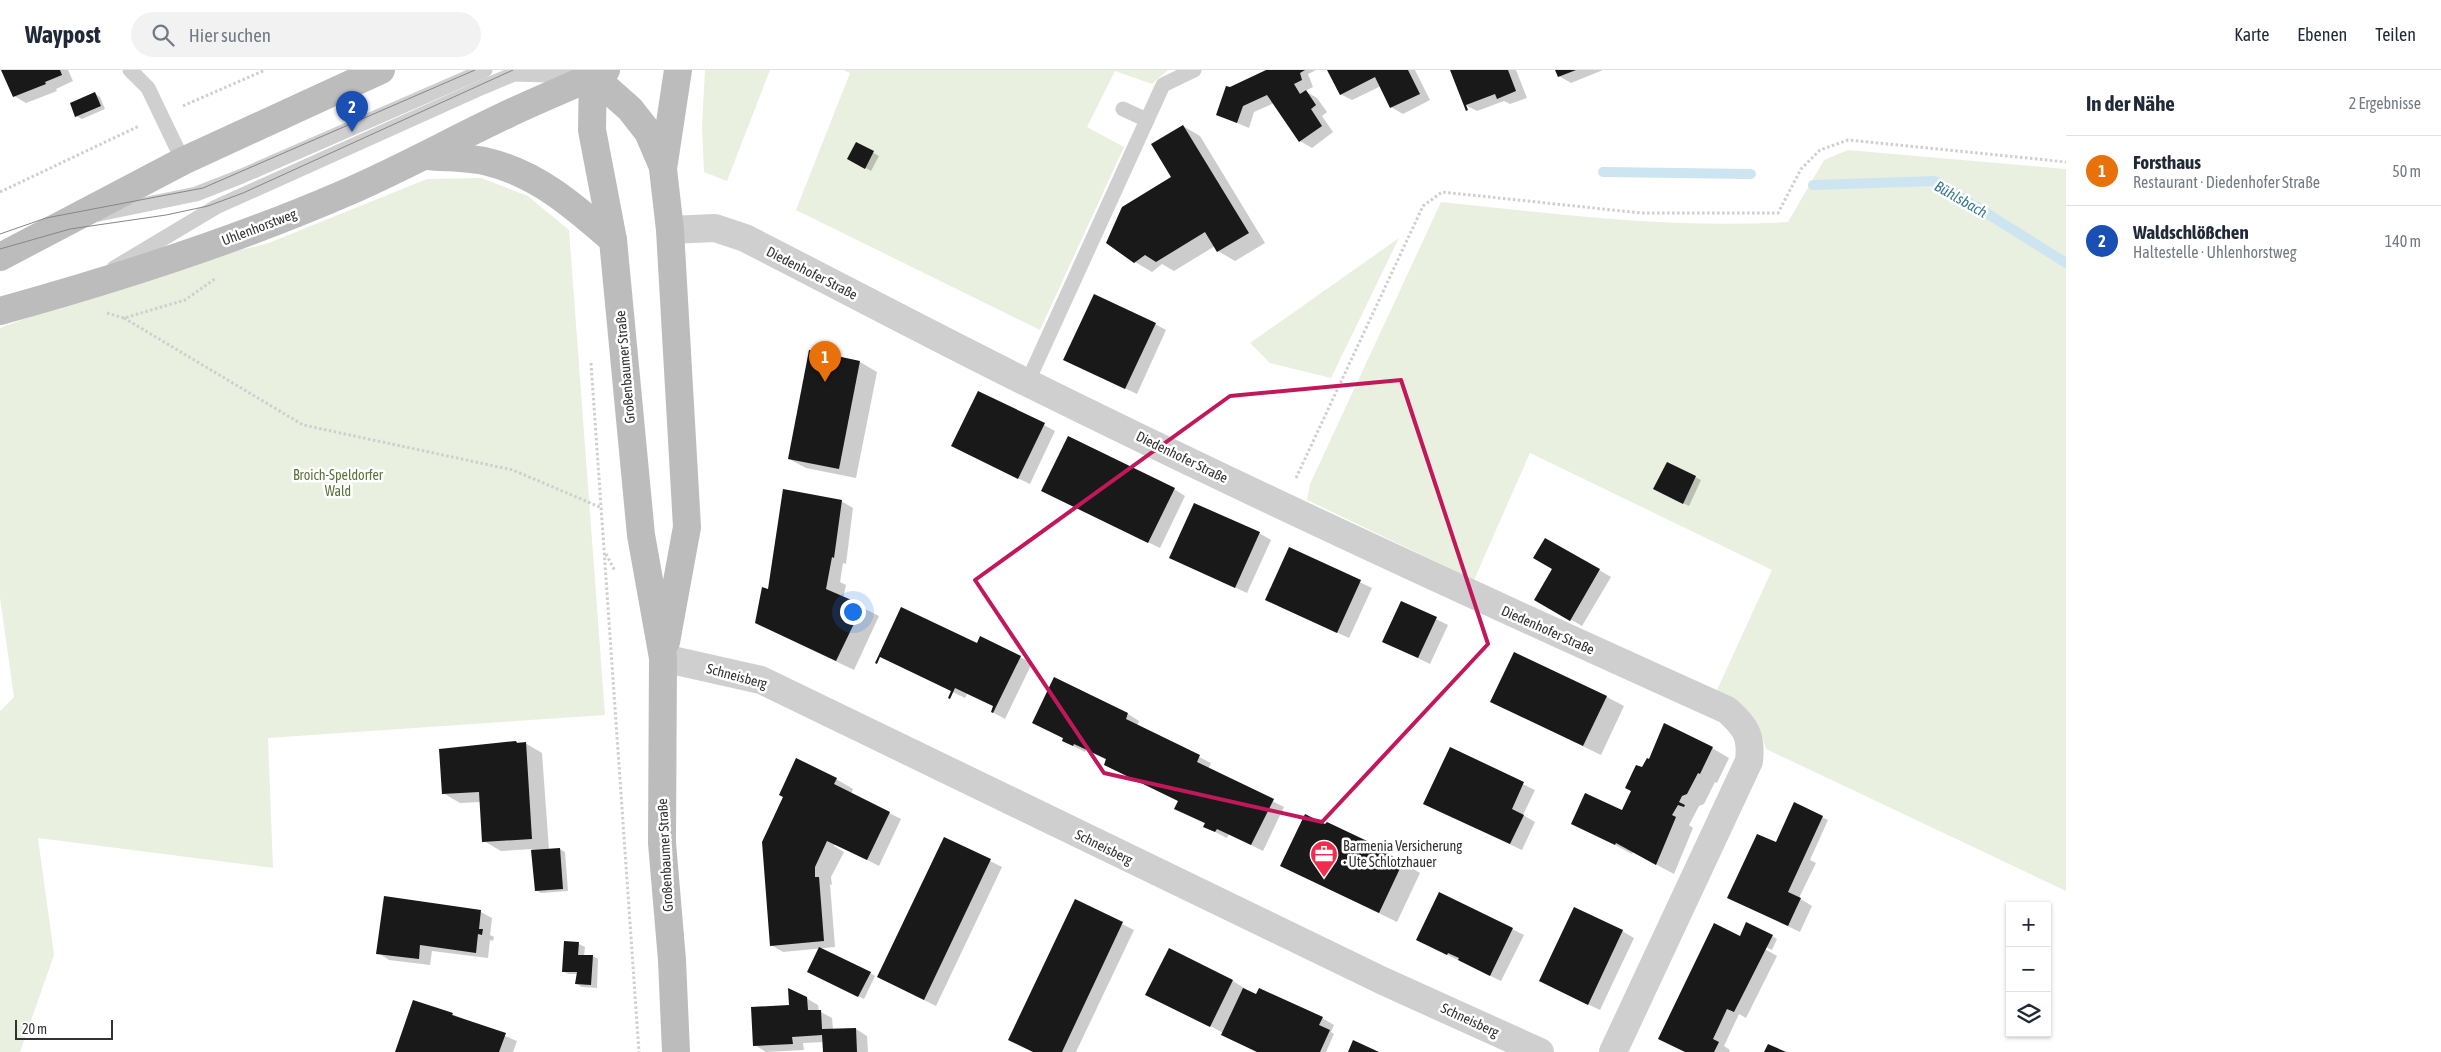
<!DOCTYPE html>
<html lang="de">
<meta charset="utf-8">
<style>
body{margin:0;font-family:"Asap Condensed",sans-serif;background:#f2f2f3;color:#1f2937}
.controls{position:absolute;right:15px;bottom:15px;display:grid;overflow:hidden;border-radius:0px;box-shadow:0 1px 4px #0004}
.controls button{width:45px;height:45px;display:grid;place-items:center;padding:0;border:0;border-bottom:1px solid #e0e1e3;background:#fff;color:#1f2937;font:25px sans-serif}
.scale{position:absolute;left:15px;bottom:12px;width:98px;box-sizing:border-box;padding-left:5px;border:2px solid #323232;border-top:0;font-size:14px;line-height:18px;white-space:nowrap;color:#323232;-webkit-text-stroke:4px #fff;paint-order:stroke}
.you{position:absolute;left:852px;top:541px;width:18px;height:18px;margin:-12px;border:4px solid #fff;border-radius:50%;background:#1a73e8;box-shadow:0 0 0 8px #1a73e833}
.badge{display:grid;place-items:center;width:32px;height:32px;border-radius:50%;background:#f22c4e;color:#fff;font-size:16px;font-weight:700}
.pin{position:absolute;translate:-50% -41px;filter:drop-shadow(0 1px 2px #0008)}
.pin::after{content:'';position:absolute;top:26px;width:18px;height:15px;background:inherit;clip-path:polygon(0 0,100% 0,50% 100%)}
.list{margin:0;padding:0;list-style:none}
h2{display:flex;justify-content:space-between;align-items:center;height:65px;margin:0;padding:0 20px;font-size:21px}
h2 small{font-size:16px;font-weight:400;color:#747a83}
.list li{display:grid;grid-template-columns:32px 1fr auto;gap:15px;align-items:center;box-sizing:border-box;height:70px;padding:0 20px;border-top:1px solid #e0e1e3}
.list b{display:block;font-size:19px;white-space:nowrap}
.list p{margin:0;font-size:16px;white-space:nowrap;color:#747a83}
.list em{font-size:16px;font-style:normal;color:#747a83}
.icon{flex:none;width:28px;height:28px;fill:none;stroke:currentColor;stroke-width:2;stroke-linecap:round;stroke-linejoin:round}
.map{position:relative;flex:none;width:2066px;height:982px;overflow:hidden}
header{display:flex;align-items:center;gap:30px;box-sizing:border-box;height:70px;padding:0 25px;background:#fff;border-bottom:1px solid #e0e1e3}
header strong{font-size:24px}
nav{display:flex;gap:28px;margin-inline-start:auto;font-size:18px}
.search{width:350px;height:45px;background:#f2f2f3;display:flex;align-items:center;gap:12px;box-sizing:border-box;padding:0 18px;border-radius:28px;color:#747a83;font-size:19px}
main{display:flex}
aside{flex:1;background:#fff}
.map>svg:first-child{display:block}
</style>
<header>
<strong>Waypost</strong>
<div class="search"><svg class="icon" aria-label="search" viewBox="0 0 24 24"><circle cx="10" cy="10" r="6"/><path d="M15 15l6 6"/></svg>Hier suchen</div>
<nav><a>Karte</a><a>Ebenen</a><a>Teilen</a></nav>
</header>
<main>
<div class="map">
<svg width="2066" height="982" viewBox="0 0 2066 982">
<rect width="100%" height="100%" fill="#fff"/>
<!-- green -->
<g fill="#eaf0e0">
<path d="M705,0H770L727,111L704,102L702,56Z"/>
<path d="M843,0H1168L1152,14L1115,1L1087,57L1124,77L1040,260L796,140L850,3Z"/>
<path d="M1848,80L2066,99V821L1766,679C1755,643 1748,640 1716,622L1772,500L1530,383L1474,510L1307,430L1310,414L1441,132C1557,144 1672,159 1788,152L1824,90Z"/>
<path d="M481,108L528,126L569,160L605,645L268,668L273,798L38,768L54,885L20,982H0V641L14,627L0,528V258L160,198L266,174L427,109Z"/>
<path d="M1399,168L1331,308L1270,293L1250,273Z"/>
</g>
<!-- shadow -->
<g fill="#0003">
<path d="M2,0H68L73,11L56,19L57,21L26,33L14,26Z"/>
<path d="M1268,0H1316L1308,4L1313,17L1305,21L1317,28L1327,42L1322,46L1333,62L1312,78L1300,71L1274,33L1254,42L1249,58L1218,45L1230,18Z"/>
<path d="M1328,0H1415L1430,30L1403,44L1391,37L1381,16L1352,30L1340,24Z"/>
<path d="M1452,0H1516L1527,28L1510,34L1504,31L1477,41L1465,35Z"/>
<path d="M1556,0H1603L1571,13L1559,6Z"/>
<path d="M95,24L100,27L105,39L82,49L76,46Z"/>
<path d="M1183,56L1200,66L1265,173L1235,191L1218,181L1215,176L1174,201L1162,194L1152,202L1135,192L1173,108Z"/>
<path d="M856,73L879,86L871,101L848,88Z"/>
<path d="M1155,254L1166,260L1137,324L1065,290Z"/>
<path d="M860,292L877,302L856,408L806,398L789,389Z"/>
<path d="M1044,355L1055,361L1030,414L964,382Z"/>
<path d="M1695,407L1701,410L1689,436L1660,422Z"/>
<path d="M1174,419L1185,426L1160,478L1055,427Z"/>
<path d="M841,431L853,438L846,494L843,493L840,512L846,515L843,528L879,546L854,600L756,553L769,520Z"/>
<path d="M1259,463L1271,470L1247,523L1171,488Z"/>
<path d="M1290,479L1372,518L1349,568L1278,536Z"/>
<path d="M1566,481L1611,507L1582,556L1536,529Z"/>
<path d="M1401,532L1448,555L1430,594L1383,571Z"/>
<path d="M977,575L1020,587L1032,593L1005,649L992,642L995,637L967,624L965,628L880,586Z"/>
<path d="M1055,609L1128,644L1139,651L1137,656L1211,693L1208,699L1284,737L1263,781L1229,764L1227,768L1217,763L1205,756L1206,754L1187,745L1179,731L1107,690L1086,680L1085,682L1063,671L1064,669L1034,653Z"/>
<path d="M1607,627L1624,636L1601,685L1492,632Z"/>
<path d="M516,672L525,673L542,683L549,780L560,779L565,782L568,821L541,823L536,820L532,779L501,781L484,771L481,732L460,733L443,723Z"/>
<path d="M1712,678L1729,688L1717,713L1715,712L1704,734L1699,736L1689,755L1693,758L1674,804L1633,782L1632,784L1604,769L1623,742L1642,699Z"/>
<path d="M1450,679L1535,720L1523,745L1535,752L1522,780L1436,740Z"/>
<path d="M836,709L853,719L851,724L901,749L879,796L835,774L834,776L844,782L831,807L832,815L830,814L835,877L783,882L771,875L766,813Z"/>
<path d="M1795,734L1828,750L1810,790L1816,793L1799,828L1812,836L1800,862L1728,828L1777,774Z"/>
<path d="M944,768L1002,797L936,936L878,907Z"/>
<path d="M1383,780L1420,803L1397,852L1282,796Z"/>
<path d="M1076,831L1134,860L1076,982H1034Z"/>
<path d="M481,842L492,848L490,865L494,867L493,871L490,870L488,888L432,881L430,895L389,890L378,883Z"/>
<path d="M1512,859L1524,865L1501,911L1417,870Z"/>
<path d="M1622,861L1634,868L1600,940L1540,911Z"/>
<path d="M1772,866L1777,869L1772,880L1764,876L1763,878L1777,886L1746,948L1739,944L1724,976L1730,980L1729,982H1685L1747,870Z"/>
<path d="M565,873L579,874L585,877L584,886H593L598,889L597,918L582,917L577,914L578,904H568L563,901Z"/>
<path d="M1169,880L1233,911L1257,926L1322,948L1334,955L1331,962L1334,964L1326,982H1257L1205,953Z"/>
<path d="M870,903L875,906L864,929L814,905Z"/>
<path d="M806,928L818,935L819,941L832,948L833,960L856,959L867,966L868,982H824V972L803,973L804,980L766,982L755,975L790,936Z"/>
<path d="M452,944L517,971L513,982H396Z"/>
</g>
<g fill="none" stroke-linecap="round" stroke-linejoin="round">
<!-- stream -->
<g stroke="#cce5f0" stroke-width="10">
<path d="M1603,102L1751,104"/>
<path d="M1813,115L1935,111L2066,193"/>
</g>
</g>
<!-- building -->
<g fill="#191919">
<path d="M1,0H60L62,5L45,12L46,14L13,27Z"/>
<path d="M1266,0H1305L1300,3L1302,10L1294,14L1300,24L1306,20L1316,35L1311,39L1322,56L1299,72L1267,25L1243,36L1237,53L1216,45L1226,16L1230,17Z"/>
<path d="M1327,0H1408L1420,24L1390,38L1375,7L1340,25Z"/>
<path d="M1450,0H1508L1516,21L1497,29L1495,24L1466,35L1468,40L1466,41Z"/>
<path d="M1555,0H1576L1558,7Z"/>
<path d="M95,22L101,36L75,47L70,33Z"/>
<path d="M1183,55L1249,163L1217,182L1205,162L1156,192L1145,185L1134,193L1106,173L1122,137L1171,107L1151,74Z"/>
<path d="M856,72L874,81L865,99L847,89Z"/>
<path d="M1094,224L1156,253L1125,319L1063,290Z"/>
<path d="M809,280L860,291L839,399L788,389Z"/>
<path d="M978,321L1045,353L1018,409L951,376Z"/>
<path d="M1068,366L1175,418L1148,473L1041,421Z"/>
<path d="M1667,392L1696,406L1683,434L1653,419Z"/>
<path d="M783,419L842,430L834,488L832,487L826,519L863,535L836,591L755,553L762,517L768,519Z"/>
<path d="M1194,433L1260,462L1235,518L1169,488Z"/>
<path d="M1545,468L1600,499L1570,551L1534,530L1552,499L1533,488Z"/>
<path d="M1289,477L1361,510L1337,563L1265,530Z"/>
<path d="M1401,531L1437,547L1418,588L1382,572Z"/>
<path d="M901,537L977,573L980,566L1021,586L993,643L991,642L993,636L955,618L950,629L948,628L951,621L880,587L877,594L875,593Z"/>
<path d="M1514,582L1607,626L1583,676L1490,632Z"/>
<path d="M1054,607L1128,643L1126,649L1200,685L1197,692L1274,729L1251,775L1217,759L1215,762L1203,757L1205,753L1174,739L1178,731L1104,695L1106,689L1074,674L1073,676L1062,671L1063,668L1032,653Z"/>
<path d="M1664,653L1713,677L1700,704L1698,703L1687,724L1682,726L1679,732L1685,735L1684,737L1678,735L1672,745L1676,747L1656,795L1616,773L1615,775L1571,754L1585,723L1622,740L1631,721L1625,718L1636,695L1642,697L1647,688L1649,689Z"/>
<path d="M516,671L517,673L526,672L532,769L482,772L479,722L442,724L439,679Z"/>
<path d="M1450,677L1524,712L1512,739L1524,745L1510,774L1423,734Z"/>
<path d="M796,688L837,708L834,714L890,742L867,790L827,771L815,797V807H819L824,871L770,876L762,772L783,727L779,725Z"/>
<path d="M1794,732L1823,746L1788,822L1801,828L1788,856L1727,828L1757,764L1776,772Z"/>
<path d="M1305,744L1325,754L1327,752L1384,779L1383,782L1403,792L1379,843L1280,796Z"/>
<path d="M944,767L991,789L924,930L877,907Z"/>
<path d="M560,778L563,819L535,821L531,780Z"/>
<path d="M1439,822L1513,858L1490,906L1458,890L1459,888L1448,883L1447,885L1416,870Z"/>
<path d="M384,826L481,840L479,859H483L482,865L478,864L476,883L420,875L419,889L376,884Z"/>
<path d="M1075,829L1123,852L1062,982H1033L1008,970Z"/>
<path d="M1574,837L1623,860L1588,935L1539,911Z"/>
<path d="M1746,852L1773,865L1734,942L1727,939L1713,969L1719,972L1714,982H1685L1658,969L1714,853L1740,866Z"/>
<path d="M564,871L579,872L578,885H593L591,915L575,914L577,902H562Z"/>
<path d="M819,877L871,902L858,927L807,902Z"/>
<path d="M1169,878L1233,910L1210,957L1145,925Z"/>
<path d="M788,918L807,927L808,940H821L822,959L856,958L857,982H823L822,965L792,967L793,974L753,976L751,937L789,935Z"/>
<path d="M1243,918L1256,924L1259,918L1323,947L1319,955L1330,960L1320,982H1257L1221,965Z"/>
<path d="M413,930L453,943L452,945L506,963L499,982H395Z"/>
<path d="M1353,970L1379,982H1348Z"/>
<path d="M1768,974L1786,982H1764Z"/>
</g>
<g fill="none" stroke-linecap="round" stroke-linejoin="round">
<!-- path -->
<g stroke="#cfcfcf" stroke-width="3" stroke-dasharray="2.5 2.5" stroke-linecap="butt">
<path d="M183,36L265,0"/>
<path d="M0,122L139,56"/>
<path d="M107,243L124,248L185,230L216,208"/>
<path d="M124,248L303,355L513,400L602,438"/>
<path d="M591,293L639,982"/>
<path d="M1296,408L1423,136L1442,122L1641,143H1778L1801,99L1820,80L1848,70L2066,92"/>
<path d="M606,484L615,501"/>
</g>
<!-- lane -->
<g stroke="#cfcfcf" stroke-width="15">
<path d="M130,0L148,18L183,91"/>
<path d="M1123,39L1147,50"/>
<path d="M99,144L196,124L242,106L485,0"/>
<path d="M114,198L216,137L483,17L514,4L581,6"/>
<path d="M1027,313L1163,15L1194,0"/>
</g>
<!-- street -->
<g stroke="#cfcfcf" stroke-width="28">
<path d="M670,160L715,158L745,168C839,216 933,266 1028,313C1258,427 1492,534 1727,640C1745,656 1752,665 1749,691L1613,982"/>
<path d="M663,588L761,610L1383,911L1540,982"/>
</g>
<!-- secondary -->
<g stroke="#bcbcbc" stroke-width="28">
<path d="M586,0L630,39L648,62L663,97"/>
<path d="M593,0L592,60L613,170L641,465L663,588L662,773L672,890L676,982"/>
<path d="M427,86C446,88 469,87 488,92C538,104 575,137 613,170"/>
<path d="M0,187L183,91L381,0"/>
<path d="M0,241C116,209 232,172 343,124C399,100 451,71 506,45C539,29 573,16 606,0"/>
<path d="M666,572L687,457L670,160L663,99L678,0"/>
</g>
<!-- tram -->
<g stroke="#878787" stroke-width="1">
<path d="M0,164L46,148L203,118L475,0"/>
<path d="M0,179L70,159L166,145L208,136L243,123L513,0"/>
</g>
</g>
<!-- marked area -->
<path fill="none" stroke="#c2185b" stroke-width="4" stroke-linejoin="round" d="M1401,310L1488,574L1322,752L1104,703L975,510L1230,326Z"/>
<!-- icons -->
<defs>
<g id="office-pin" transform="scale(1.4375)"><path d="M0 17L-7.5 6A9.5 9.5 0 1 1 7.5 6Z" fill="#f22c4e" stroke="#fff"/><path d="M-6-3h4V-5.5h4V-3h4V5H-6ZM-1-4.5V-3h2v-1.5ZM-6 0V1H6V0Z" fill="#fff"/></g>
</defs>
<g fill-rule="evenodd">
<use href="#office-pin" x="1324" y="784"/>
</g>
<g text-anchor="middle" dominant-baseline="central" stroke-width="5" stroke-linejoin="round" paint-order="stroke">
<!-- street labels -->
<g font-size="14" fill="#323232" stroke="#fff">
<text transform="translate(259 157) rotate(-21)">Uhlenhorstweg</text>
<text transform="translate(812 203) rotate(27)">Diedenhofer Straße</text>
<text transform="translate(625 297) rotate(-95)">Großenbaumer Straße</text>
<text transform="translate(1182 387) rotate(26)">Diedenhofer Straße</text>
<text transform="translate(1548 560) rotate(24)">Diedenhofer Straße</text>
<text transform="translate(737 606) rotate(15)">Schneisberg</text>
<text transform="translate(1104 777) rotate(26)">Schneisberg</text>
<text transform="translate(665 785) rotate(-93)">Großenbaumer Straße</text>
<text transform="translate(1470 950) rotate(25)">Schneisberg</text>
</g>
<!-- park labels -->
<g font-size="14" fill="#5b733b" stroke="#fff">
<text x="338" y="405">Broich-Speldorfer<tspan x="338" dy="16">Wald</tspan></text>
</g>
<!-- poi labels -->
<g font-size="14" fill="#323232" stroke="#fff" text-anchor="start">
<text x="1343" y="776">Barmenia Versicherung<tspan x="1343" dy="16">- Ute Schlotzhauer</tspan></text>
</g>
<!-- water labels -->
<g font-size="15" font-style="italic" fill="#377a95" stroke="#fff">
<text transform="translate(1961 129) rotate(30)">Bühlsbach</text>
</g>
</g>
</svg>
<div class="controls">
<button>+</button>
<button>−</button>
<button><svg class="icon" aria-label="layers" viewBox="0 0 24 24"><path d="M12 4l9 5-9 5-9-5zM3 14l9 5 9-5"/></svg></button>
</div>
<div class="scale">20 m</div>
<div class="you"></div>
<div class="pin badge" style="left:825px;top:312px;background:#e8710a">1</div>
<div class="pin badge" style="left:352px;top:62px;background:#1a4fb4">2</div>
</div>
<aside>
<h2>In der Nähe<small>2 Ergebnisse</small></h2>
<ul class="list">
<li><span class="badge" style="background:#e8710a">1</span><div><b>Forsthaus</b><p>Restaurant · Diedenhofer Straße</p></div><em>50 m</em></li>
<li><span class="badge" style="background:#1a4fb4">2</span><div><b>Waldschlößchen</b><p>Haltestelle · Uhlenhorstweg</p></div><em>140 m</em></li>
</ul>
</aside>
</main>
